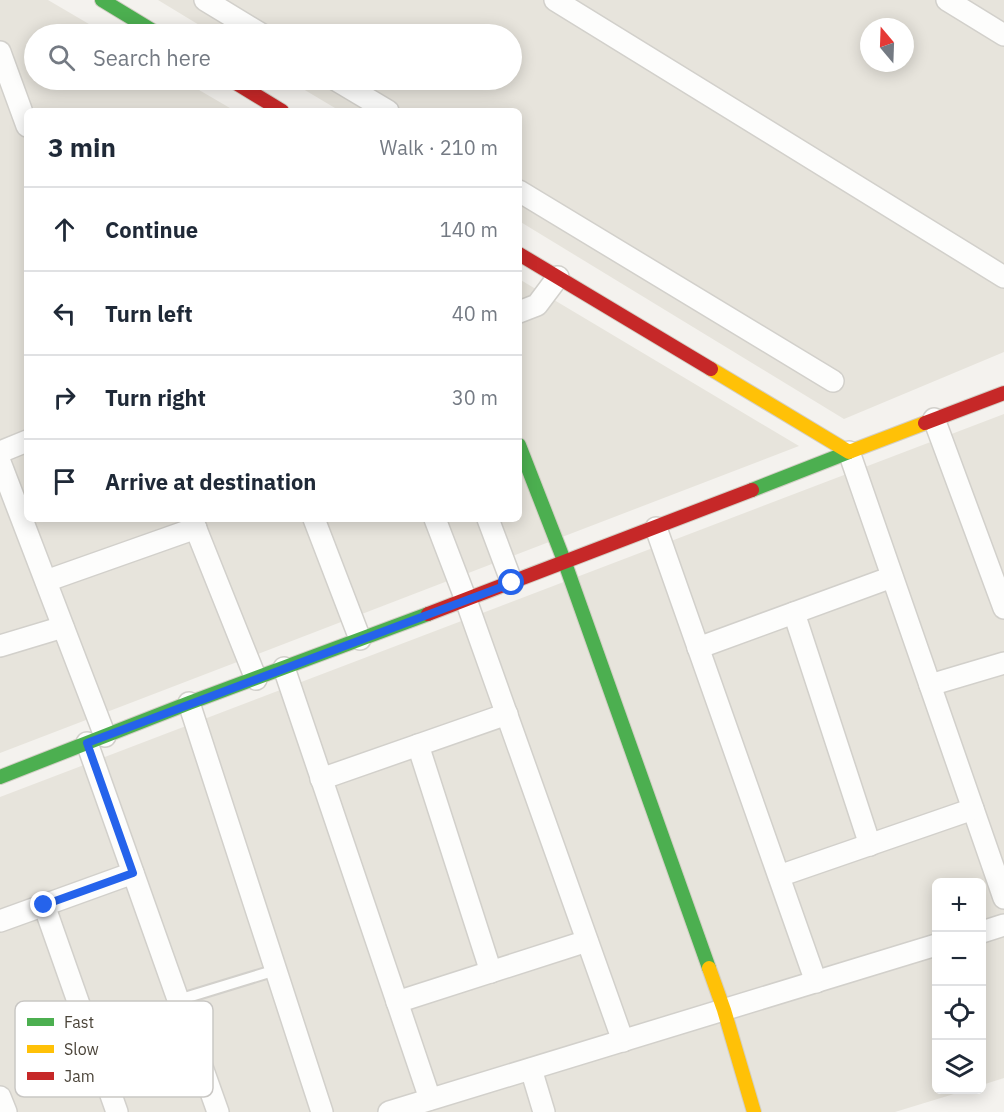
<!DOCTYPE html>
<meta charset="utf-8">
<style>
body{margin:0;font-family:"IBM Plex Sans",sans-serif;background:#f2f2f3;color:#1f2937}
.controls{position:absolute;right:18px;bottom:18px;display:grid;overflow:hidden;border-radius:9px;box-shadow:0 3px 15px #0003}
.controls button{width:54px;height:54px;display:grid;place-items:center;padding:0;border:0;border-bottom:2px solid #e0e1e3;background:#fff;color:#1f2937;font:30px sans-serif}
.compass{position:absolute;left:860px;top:18px;width:54px;height:54px;border-radius:50%;background:#fff;box-shadow:0 3px 15px #0003;rotate:341deg}
.stop{position:absolute;width:18px;height:18px;margin:-14px;border:4px solid #2563eb;border-radius:50%;background:#fff}
.stop.end{background:#2563eb;border-color:#fff;box-shadow:0 2px 6px #0008}
.list{margin:0;padding:0;list-style:none}
h2{display:flex;justify-content:space-between;align-items:center;height:78px;margin:0;padding:0 24px;font-size:26px}
h2 small{font-size:20px;font-weight:400;color:#747a83}
.list li{display:grid;grid-template-columns:39px 1fr auto;gap:18px;align-items:center;box-sizing:border-box;height:84px;padding:0 24px;border-top:2px solid #e0e1e3}
.list b{display:block;font-size:22px;white-space:nowrap}
.list em{font-size:20px;font-style:normal;color:#747a83}
.icon{flex:none;width:33px;height:33px;fill:none;stroke:currentColor;stroke-width:2;stroke-linecap:round;stroke-linejoin:round}
.map{position:relative;flex:none;width:1004px;height:1112px;overflow:hidden}
.search{position:absolute;background:#fff;box-shadow:0 3px 15px #0003;left:24px;top:24px;width:498px;height:66px;display:flex;align-items:center;gap:15px;box-sizing:border-box;padding:0 21px;border-radius:33px;color:#747a83;font-size:22px}
.panel{position:absolute;background:#fff;box-shadow:0 3px 15px #0003;left:24px;top:108px;width:498px;height:414px;border-radius:9px}
.map>svg:first-child{display:block}
</style>
<div class="map">
<svg width="1004" height="1112" viewBox="0 0 1004 1112">
<rect width="100%" height="100%" fill="#f4f2ee"/>
<!-- residential -->
<g fill="#e7e4dc" fill-rule="evenodd">
<path d="M0,0H48L106,34H34V80H182L235,111H27V519H519V279L799,446L0,753Z"/>
<path d="M158,0H1004V352L844,419L519,221V111H340L288,80H512V34H214ZM869,27H905V63H869Z"/>
<path d="M1004,414V1078L982,1085V882H936V1090H967L895,1112H0V797Z"/>
</g>
<g fill="none" stroke-linecap="round" stroke-linejoin="round">
<!-- lane casing -->
<g stroke="#d2d0cb" stroke-width="14">
<path id="lane" d="M178,1000L276,970"/>
</g>
<!-- street casing -->
<g stroke="#d2d0cb" stroke-width="24">
<g id="street">
<path d="M205,0L261,34"/>
<path d="M555,0L1004,277"/>
<path d="M947,0L1004,35"/>
<path d="M0,52L27,126"/>
<path d="M336,80L388,111"/>
<path d="M519,191L833,381"/>
<path d="M519,312L537,305L558,277"/>
<path d="M934,419L1004,608"/>
<path d="M0,452L27,441"/>
<path d="M849,452L1004,898"/>
<path d="M0,462L105,736"/>
<path d="M192,519L256,679"/>
<path d="M314,519L360,639"/>
<path d="M435,519L466,600L623,1041"/>
<path d="M488,519L512,583"/>
<path d="M656,528L816,982"/>
<path d="M46,581L196,528"/>
<path d="M794,613L870,845"/>
<path d="M0,646L63,627"/>
<path d="M698,648L892,577"/>
<path d="M284,668L430,1099"/>
<path d="M930,685L1004,663"/>
<path d="M189,703L322,1112"/>
<path d="M87,743L218,1112"/>
<path d="M418,745L491,972"/>
<path d="M321,779L507,714"/>
<path d="M779,876L973,809"/>
<path d="M44,905L117,1112"/>
<path d="M0,921L133,873"/>
<path d="M982,932L1004,925"/>
<path d="M397,1002L587,941"/>
<path d="M531,1069L544,1112"/>
<path d="M0,1097L6,1112"/>
<path d="M389,1112L936,945"/>
</g>
</g>
<!-- fast casing -->
<g stroke="#d3cfc5" stroke-width="16">
<g id="fast">
<path d="M102,0L158,34"/>
<path d="M519,445L565,563L709,968"/>
<path d="M752,490L849,452"/>
<path d="M0,777L189,703L428,614"/>
</g>
</g>
<!-- slow casing -->
<g stroke="#d3cfc5" stroke-width="16">
<g id="slow">
<path d="M711,369L849,452L925,423"/>
<path d="M709,968L724,1010L754,1112"/>
</g>
</g>
<!-- jam casing -->
<g stroke="#d3cfc5" stroke-width="16">
<g id="jam">
<path d="M231,80L282,111"/>
<path d="M519,254L711,369"/>
<path d="M925,423L1004,393"/>
<path d="M428,614L752,490"/>
</g>
</g>
<!-- lane -->
<use href="#lane" stroke="#fdfdfc" stroke-width="10"/>
<!-- street -->
<use href="#street" stroke="#fdfdfc" stroke-width="21"/>
<!-- fast -->
<use href="#fast" stroke="#4caf50" stroke-width="14"/>
<!-- slow -->
<use href="#slow" stroke="#ffc107" stroke-width="14"/>
<!-- jam -->
<use href="#jam" stroke="#c62828" stroke-width="14"/>
</g>
<g fill="none" stroke-linecap="round" stroke-linejoin="round">
<!-- route -->
<path stroke="#2563eb" stroke-width="8" d="M44,905L133,873L87,743L512,583"/>
</g>
<!-- legend -->
<rect x="15" y="1001" width="198" height="96" rx="9" fill="#fff" stroke="#c9c7c4" stroke-width="1.5"/>
<rect x="27" y="1018" width="27" height="8" fill="#4caf50"/>
<rect x="27" y="1045" width="27" height="8" fill="#ffc107"/>
<rect x="27" y="1072" width="27" height="8" fill="#c62828"/>
<g font-size="16" fill="#4b4439">
<text x="64" y="1028">Fast</text>
<text x="64" y="1055">Slow</text>
<text x="64" y="1082">Jam</text>
</g>
</svg>
<div class="controls">
<button>+</button>
<button>−</button>
<button><svg class="icon" aria-label="locate" viewBox="0 0 24 24"><circle cx="12" cy="12" r="6"/><path d="M12 2v4M12 18v4M2 12h4M18 12h4"/></svg></button>
<button><svg class="icon" aria-label="layers" viewBox="0 0 24 24"><path d="M12 4l9 5-9 5-9-5zM3 14l9 5 9-5"/></svg></button>
</div>
<svg class="compass" viewBox="-18 -18 36 36"><path d="M0-13l5 13h-10z" fill="#e53935"/><path d="M0 13l5-13h-10z" fill="#747a83"/></svg>
<div class="stop" style="left:512px;top:583px"></div>
<div class="stop end" style="left:44px;top:905px"></div>
<div class="search"><svg class="icon" aria-label="search" viewBox="0 0 24 24"><circle cx="10" cy="10" r="6"/><path d="M15 15l6 6"/></svg>Search here</div>
<section class="panel">
<h2>3 min<small>Walk · 210 m</small></h2>
<ul class="list">
<li><svg class="icon" aria-label="ahead" viewBox="0 0 24 24"><path d="M12 20V5M6 11l6-6 6 6"/></svg><div><b>Continue</b></div><em>140 m</em></li>
<li><svg class="icon" aria-label="left" viewBox="0 0 24 24"><path d="M17 20v-9H6M10 6l-5 5 5 5"/></svg><div><b>Turn left</b></div><em>40 m</em></li>
<li><svg class="icon" aria-label="right" viewBox="0 0 24 24"><path d="M7 20v-9h11M14 6l5 5-5 5"/></svg><div><b>Turn right</b></div><em>30 m</em></li>
<li><svg class="icon" aria-label="arrive" viewBox="0 0 24 24"><path d="M6 21V4h12l-3 4 3 4H6"/></svg><div><b>Arrive at destination</b></div></li>
</ul>
</section>
</div>
